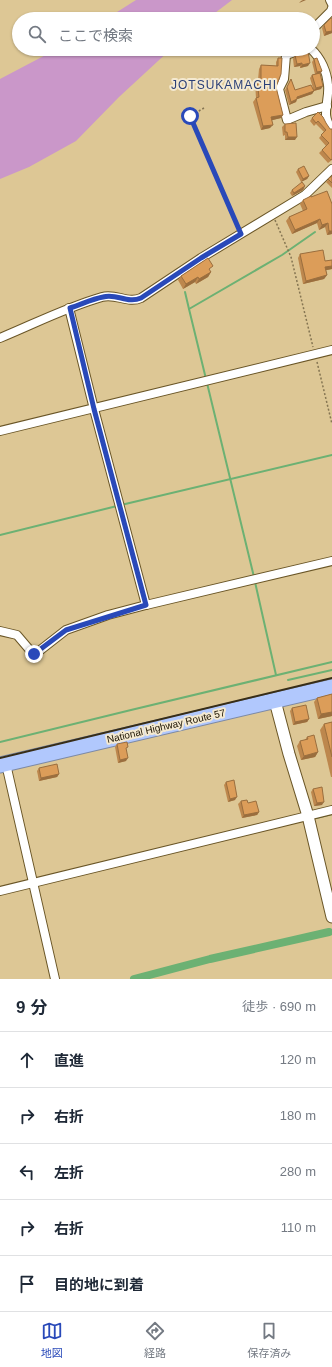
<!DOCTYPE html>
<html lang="ja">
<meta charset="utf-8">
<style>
body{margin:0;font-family:Arial,"Noto Sans JP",sans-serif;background:#f2f2f3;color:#1f2937}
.stop{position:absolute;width:12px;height:12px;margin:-9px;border:3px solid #2949b9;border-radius:50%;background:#fff}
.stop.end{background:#2949b9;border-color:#fff;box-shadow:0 1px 4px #0008}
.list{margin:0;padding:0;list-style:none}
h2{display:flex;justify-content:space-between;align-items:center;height:52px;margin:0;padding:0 16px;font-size:17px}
h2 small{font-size:13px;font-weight:400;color:#747a83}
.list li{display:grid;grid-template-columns:26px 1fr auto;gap:12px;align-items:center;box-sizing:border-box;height:56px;padding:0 16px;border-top:1px solid #e0e1e3}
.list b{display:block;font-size:15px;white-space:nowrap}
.list em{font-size:13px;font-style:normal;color:#747a83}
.icon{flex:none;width:22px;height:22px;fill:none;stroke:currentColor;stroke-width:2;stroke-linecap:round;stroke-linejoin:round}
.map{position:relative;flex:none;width:332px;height:979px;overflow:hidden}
.search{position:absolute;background:#fff;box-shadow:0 1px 3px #0004;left:12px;right:12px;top:12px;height:44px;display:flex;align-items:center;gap:10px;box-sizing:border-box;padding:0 14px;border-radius:22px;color:#747a83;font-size:15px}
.sheet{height:332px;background:#fff}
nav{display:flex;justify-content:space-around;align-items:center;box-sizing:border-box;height:56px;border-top:1px solid #e0e1e3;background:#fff;font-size:11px;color:#747a83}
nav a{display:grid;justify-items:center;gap:2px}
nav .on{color:#2949b9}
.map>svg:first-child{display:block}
</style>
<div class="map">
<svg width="332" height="979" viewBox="0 0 332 979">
<rect width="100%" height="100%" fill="#ddc795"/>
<!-- green -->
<g fill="#ca97c9">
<path d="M136,0H232L207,19H106Z"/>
<path d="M57,49H171L119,97L76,141L29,167L0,179V79Z"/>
</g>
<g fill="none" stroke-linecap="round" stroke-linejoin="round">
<!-- stream -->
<g stroke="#6cb173" stroke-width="2">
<path d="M185,292L189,309"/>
<path d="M206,379L189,309L282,255L315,232"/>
<path d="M207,383L254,577"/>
<path d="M121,505L332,455"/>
<path d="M0,535L117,506"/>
<path d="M255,582L276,675"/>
<path d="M288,680L332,670"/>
<path d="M0,742L131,710L332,662"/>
<path d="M316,818L332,814"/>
</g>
<!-- canal -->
<path stroke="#6cb173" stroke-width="8" d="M134,979L210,959L329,932"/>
<!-- street casing -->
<g stroke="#6a5627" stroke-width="10">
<g id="street">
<path d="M330,0L332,4"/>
<path d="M313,29L331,11L332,8"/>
<path d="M305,49L286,55L284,79L279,89L287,120L306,112L327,106"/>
<path d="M311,49C321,58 327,72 328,85C330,99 320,117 332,128"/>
<path d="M69,308L94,409L146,605"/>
<path d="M0,338C34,324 67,307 102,297C116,293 128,304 141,298L201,258L305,195L332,169"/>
<path d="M0,431L332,350"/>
<path d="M0,631L17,635L34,655L66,630L108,615L146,605L332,561"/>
<path d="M6,764L55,979"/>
<path d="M0,891L332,810"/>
</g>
</g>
<!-- secondary casing -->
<g stroke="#6a5627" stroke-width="13">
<path id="secondary" d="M275,701L289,754L308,816L332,917"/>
</g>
<!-- highway casing -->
<g stroke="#7c89a5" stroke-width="17">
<path id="highway" d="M0,765L332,687"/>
</g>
<!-- path -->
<g stroke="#857552" stroke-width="1.5" stroke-dasharray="2 2" stroke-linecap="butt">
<path d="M204,108L190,116L238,226"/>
<path d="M275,220L291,257L313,347"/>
<path d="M317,362L332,424"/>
</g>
<!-- street -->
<use href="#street" stroke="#fff" stroke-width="8"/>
<!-- secondary -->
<use href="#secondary" stroke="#fff" stroke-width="11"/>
<!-- highway -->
<use href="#highway" stroke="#b1c8fd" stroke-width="15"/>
<!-- rail -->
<path stroke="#372d17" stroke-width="2" d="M0,758L332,678"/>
</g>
<!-- wall -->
<g fill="#bd874d">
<path d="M332,18V33L324,36L322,28L324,25Z"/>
<path d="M295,55L308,66L300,68V66L294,67L293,59Z"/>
<path d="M278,58H282L276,87L283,115L281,118L272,120L270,128L261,130L253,102L256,98L255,83L257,80H258L259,69L261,65L276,66V62Z"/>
<path d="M314,59L322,71L320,74L321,89L314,91L312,94L297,99L296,102L289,105L285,90L291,79L295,90L313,88L310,78L312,75L315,74L312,62Z"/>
<path d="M312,118L326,123L332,160L328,163L319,153L326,146L319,138L324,132L316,124L314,126L310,121Z"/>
<path d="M285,124L295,140H285V135L283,136L282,127Z"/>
<path d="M298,169L309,176L307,179L301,182L296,172Z"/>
<path d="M332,176V188L326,182Z"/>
<path d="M305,186L303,190L292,196L290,193L292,190Z"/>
<path d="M311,197L332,204V234L327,235L325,227L319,230L317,223L292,234L286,221L289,217L303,211L300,204L303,200Z"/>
<path d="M300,254L325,261L332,260V269L326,270L327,275L324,279L303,284L298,258Z"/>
<path d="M210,271L211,272L208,277L196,284L195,282L183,289L178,280L181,276Z"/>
<path d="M332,694V716L318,719L314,702L317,698Z"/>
<path d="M292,708L309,719L307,722L293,725L290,711Z"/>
<path d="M332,722V777H331L320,730L324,724Z"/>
<path d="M307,737L318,752L315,757L301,760L297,746L300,741L305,740Z"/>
<path d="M117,744L126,750V761L118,763L115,747Z"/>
<path d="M39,768L59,774L57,777L39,781L37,771Z"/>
<path d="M226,782L235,800L228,802L224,785Z"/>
<path d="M313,789L322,805L314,806L311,792Z"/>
<path d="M241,801L248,803L259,812L257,815L242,818L238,804Z"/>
</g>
<!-- shaded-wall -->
<g fill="#9a6e3e">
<path d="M303,0H306L299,3L301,1Z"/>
<path d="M332,31V33L324,36L326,32Z"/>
<path d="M302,63L300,66L294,67L297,64Z"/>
<path d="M310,63L308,66L300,68L302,65Z"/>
<path d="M322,71L320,74L315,75L317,72Z"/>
<path d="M323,86L321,89L313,91L316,88Z"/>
<path d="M314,91L312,94L295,100L297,97Z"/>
<path d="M297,99L296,102L289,105L291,102Z"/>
<path d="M283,115L281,118L269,121L271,117Z"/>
<path d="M273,125L270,128L261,130L263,126Z"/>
<path d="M288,137H297L295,140H285Z"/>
<path d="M309,176L307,179L301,182L303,179Z"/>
<path d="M305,186L303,190L292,196L294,193Z"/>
<path d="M320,219L317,223L292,234L295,230Z"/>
<path d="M328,223L325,227L319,230L322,225Z"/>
<path d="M329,231H332V234L327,235Z"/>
<path d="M332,266V269L322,271L325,267Z"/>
<path d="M211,272L208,277L196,284L199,279Z"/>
<path d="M327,275L324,279L303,284L306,281Z"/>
<path d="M198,277L195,282L183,289L186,284Z"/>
<path d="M332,712V716L318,719L321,714Z"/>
<path d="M309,719L307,722L293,725L295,722Z"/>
<path d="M318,752L315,757L301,760L304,756Z"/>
<path d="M128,758L126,761L118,763L120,760Z"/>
<path d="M59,774L57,777L39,781L41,778Z"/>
<path d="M237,797L235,800L228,802L230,799Z"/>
<path d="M324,802L322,805L314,806L317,803Z"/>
<path d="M259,812L257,815L242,818L244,815Z"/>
</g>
<!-- building -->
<g fill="#dc9d59" stroke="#9a6e3e">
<path d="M296,17L298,19H294Z"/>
<path d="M331,18H332V31L326,32L324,25Z"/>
<path d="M308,51L310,63L302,65V63L297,64L295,55Z"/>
<path d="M278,58H282L281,74L276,87L283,115L271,117L273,125L263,126L256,98L259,97L257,80H261V65L278,66Z"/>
<path d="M317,58L322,71L317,72L314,59Z"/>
<path d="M320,73L323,86L316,88L312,75Z"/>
<path d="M291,79L295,90L311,85L314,91L297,97V99L291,102L287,87Z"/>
<path d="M318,112L323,117L326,123L330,129H332V159L331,160L322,150L329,143L321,135L326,130L318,121L316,123L312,118Z"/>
<path d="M296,123L297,137H288L287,132H285V124Z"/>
<path d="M304,166L309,176L303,179L298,169Z"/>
<path d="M332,176V183L328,179Z"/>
<path d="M302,182L305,186L294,193L292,190Z"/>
<path d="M327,191L332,204V231H329L328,223L322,225L320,219L295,230L289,217L307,209L303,200L311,196V197Z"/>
<path d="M323,250L325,261L332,260V266L325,267L327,275L306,281L300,254Z"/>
<path d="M208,258L213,266L209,269L211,272L199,279L198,277L186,284L181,276Z"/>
<path d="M332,694V712L321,714L317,698Z"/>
<path d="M306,705L309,719L295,722L292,708Z"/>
<path d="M332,722V757L324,724Z"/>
<path d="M314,735L318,752L304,756L300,741L308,739L307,737Z"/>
<path d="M127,742L128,747L126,748L128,758L120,760L117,744Z"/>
<path d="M57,764L59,774L41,778L39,768Z"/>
<path d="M234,780L237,797L230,799L226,782Z"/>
<path d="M322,787L324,802L317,803L313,789Z"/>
<path d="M247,800L248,803L256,801L259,812L244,815L241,801Z"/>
</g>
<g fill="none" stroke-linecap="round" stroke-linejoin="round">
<!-- route -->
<path stroke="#2949b9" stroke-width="5" d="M34,654L66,630L146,605L94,409L70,308C80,305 92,299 103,297C117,293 127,304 141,298L201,258L241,234L190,116"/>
</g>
<g text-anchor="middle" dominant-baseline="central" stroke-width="4" stroke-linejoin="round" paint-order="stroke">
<!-- street labels -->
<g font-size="10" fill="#1b1302" stroke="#f4e9d0">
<text transform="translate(166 726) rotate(-13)">National Highway Route 57</text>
</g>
<!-- quarter labels -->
<g font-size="12" letter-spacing="1" fill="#2a3f77" stroke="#f4e9d0">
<text x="224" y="85">JOTSUKAMACHI</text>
</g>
</g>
</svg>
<div class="stop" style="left:190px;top:116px"></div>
<div class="stop end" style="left:34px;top:654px"></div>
<div class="search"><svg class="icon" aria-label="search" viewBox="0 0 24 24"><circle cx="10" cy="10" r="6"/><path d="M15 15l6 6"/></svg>ここで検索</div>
</div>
<section class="sheet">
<h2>9 分<small>徒歩 · 690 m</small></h2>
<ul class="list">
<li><svg class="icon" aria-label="ahead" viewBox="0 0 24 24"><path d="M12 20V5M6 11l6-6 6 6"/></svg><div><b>直進</b></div><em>120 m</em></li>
<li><svg class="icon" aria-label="right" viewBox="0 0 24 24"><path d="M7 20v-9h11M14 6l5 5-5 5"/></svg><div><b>右折</b></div><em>180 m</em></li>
<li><svg class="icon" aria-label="left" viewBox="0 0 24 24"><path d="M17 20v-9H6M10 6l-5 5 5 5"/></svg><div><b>左折</b></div><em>280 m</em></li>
<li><svg class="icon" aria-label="right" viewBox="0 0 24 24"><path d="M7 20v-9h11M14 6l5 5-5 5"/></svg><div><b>右折</b></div><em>110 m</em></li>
<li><svg class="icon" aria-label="arrive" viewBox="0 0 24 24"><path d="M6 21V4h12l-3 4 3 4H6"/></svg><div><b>目的地に到着</b></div></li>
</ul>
</section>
<nav>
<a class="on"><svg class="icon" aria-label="map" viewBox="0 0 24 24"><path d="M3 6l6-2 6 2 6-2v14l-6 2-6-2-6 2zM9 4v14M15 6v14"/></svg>地図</a>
<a><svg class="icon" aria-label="directions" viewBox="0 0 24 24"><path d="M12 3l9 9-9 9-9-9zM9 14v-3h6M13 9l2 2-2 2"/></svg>経路</a>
<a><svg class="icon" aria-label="saved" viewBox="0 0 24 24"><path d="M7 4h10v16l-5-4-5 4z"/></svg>保存済み</a>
</nav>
